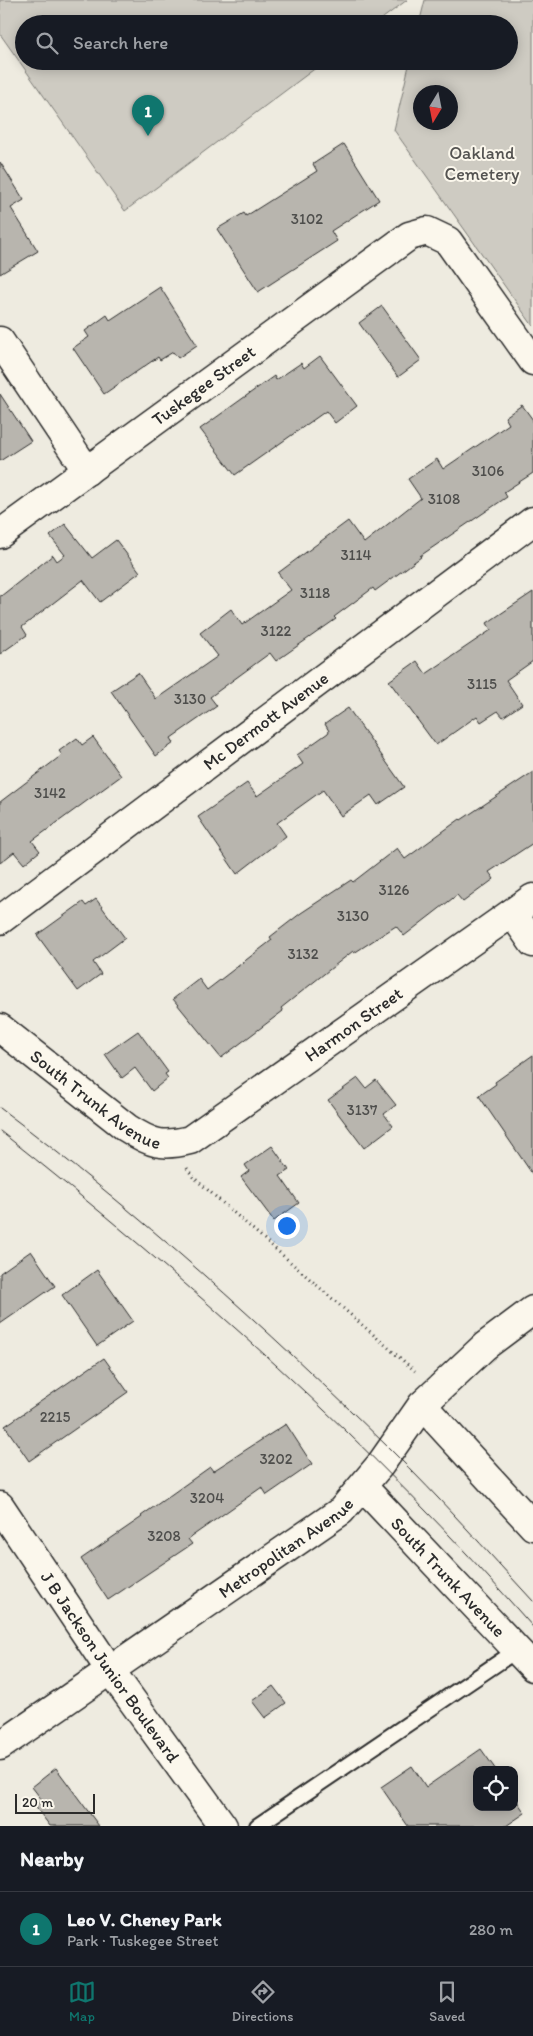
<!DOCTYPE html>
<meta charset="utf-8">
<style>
body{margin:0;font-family:Itim,sans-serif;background:#20242c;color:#f1f3f6}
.controls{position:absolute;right:15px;bottom:15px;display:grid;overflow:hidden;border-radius:10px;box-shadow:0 2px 12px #0003}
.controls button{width:45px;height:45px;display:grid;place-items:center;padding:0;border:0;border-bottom:1px solid #363941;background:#171b24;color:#f1f3f6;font:25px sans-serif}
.compass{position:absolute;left:413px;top:85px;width:45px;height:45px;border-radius:50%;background:#171b24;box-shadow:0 2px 12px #0003;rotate:190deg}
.scale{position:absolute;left:15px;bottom:12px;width:80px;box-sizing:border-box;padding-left:5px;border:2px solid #2b2b2b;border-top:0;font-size:14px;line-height:18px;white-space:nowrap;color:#2b2b2b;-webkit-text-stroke:4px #fbf7ec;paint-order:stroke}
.you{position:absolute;left:286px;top:1225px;width:18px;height:18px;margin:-12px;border:4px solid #fff;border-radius:50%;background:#1a73e8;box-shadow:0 0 0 8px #1a73e833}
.badge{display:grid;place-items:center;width:32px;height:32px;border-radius:50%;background:#0f766e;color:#fff;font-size:16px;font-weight:700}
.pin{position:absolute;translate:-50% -41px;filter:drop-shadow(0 1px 2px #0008)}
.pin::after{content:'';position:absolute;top:26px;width:18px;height:15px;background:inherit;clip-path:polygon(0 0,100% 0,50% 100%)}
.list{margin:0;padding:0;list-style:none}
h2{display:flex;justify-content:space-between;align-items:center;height:65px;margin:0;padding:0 20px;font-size:21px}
h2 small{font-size:16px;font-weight:400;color:#9ea1a6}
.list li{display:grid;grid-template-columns:32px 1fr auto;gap:15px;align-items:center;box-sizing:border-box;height:75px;padding:0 20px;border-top:1px solid #363941}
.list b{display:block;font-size:19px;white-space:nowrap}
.list p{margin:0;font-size:16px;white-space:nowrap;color:#9ea1a6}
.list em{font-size:16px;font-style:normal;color:#9ea1a6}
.icon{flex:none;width:28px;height:28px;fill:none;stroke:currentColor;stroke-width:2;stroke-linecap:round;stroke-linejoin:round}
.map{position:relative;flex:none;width:533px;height:1826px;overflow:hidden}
.search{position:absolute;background:#171b24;box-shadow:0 2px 12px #0003;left:15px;right:15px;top:15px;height:55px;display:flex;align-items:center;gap:12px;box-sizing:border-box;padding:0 18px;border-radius:28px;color:#9ea1a6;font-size:19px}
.sheet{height:140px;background:#171b24}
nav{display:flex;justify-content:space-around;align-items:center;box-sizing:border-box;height:70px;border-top:1px solid #363941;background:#171b24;font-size:14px;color:#9ea1a6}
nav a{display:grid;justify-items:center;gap:2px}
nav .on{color:#0f766e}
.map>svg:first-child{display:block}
</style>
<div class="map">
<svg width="533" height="1826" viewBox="0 0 533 1826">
<rect width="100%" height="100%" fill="#eeebe0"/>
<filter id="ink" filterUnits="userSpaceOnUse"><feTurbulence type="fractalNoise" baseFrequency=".02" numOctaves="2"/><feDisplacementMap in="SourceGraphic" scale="10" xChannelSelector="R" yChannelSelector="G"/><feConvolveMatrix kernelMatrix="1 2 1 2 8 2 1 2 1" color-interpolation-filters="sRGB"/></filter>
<g filter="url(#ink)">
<!-- green -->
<g fill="#cecbc2" stroke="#7c7b76" fill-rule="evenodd">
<path d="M0,0H407L375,24H24V61H325L125,211L0,34Z"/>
<path d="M425,0H533V326L394,130L410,61H509V24H419ZM420,92H450V122H420Z"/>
</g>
<!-- building -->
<g fill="#b8b5ae" stroke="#2b2b2b">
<path d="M344,144L379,200L331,231L337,241L258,292L217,229L244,213L246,216L317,171L313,164Z"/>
<path d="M0,162L24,200L11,208L38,251L0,274Z"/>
<path d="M160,287L197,345L178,358L173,352L160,360L158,357L104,394L73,348L89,337L85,331L107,315L110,320Z"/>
<path d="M382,306L421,360L398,377L359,323Z"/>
<path d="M320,356L357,406L335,423L326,411L235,475L200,429L274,376L276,380L301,363L304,368Z"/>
<path d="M0,394L31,441L0,461Z"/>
<path d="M522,405L533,420V473L504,492L507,497L420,556L421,557L375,591L373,588L334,617L336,619L276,661L270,653L210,697L217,706L171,738L174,743L156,756L111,691L138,673L156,699L218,656L200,633L231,609L242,625L291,590L278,573L348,521L364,543L421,498L408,479L437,459L443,469L509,424L505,417Z"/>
<path d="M65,524L92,558L116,540L140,572L100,602L83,580L22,627L27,635L0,654V595L1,596L53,555L57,561L65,555L50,536Z"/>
<path d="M533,592V661L506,680L522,704L503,717L498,711L481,722L477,716L436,745L389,681L417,661L426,674L491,630L487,623Z"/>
<path d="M348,708L404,787L378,805L371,795L341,816L323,790L277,823L286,836L237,874L198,817L247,783L257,796L303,764L297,755L328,733L329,731L325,724Z"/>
<path d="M93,737L121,776L32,841L40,851L24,864L14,852L0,863V802L62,755L59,751L77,738L82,745Z"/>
<path d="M533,772V843L489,872L494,879L463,902L457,895L404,936L396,926L354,953L353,951L281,1008L283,1011L221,1058L173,999L199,979L207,990L272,940L270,937L301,913L351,880L353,882L397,848L405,859L460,819L461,820Z"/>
<path d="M96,899L125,938L93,962L101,974L78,991L37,935L83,902L86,906Z"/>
<path d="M138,1031L168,1072L165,1074L168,1078L152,1091L135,1068L122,1078L105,1054Z"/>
<path d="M533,1055V1175L479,1096L496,1084L495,1082Z"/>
<path d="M358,1078L366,1088L376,1080L396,1105L384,1114L393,1126L364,1148L328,1100Z"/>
<path d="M272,1146L289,1170L280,1176L299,1203L274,1221L241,1177L249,1171L245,1165Z"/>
<path d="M31,1251L55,1286L0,1324V1273Z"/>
<path d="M97,1270L133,1321L97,1346L62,1295Z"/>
<path d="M104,1358L128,1392L29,1461L5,1426Z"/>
<path d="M286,1424L312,1464L267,1495L262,1487L188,1539L192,1544L108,1600L81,1559L142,1517L141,1516L210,1467L213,1471Z"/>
<path d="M273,1686L286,1703L265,1718L252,1701Z"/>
<path d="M481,1749L496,1770H477V1807H514V1797L525,1813L506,1826H408L381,1787L412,1766L426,1787Z"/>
<path d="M56,1768L99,1826H50L34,1805L42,1800L32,1787Z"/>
</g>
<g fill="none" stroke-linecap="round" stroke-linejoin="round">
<!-- service casing -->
<g stroke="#2b2b2b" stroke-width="18">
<path id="service" d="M257,1826L517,1650"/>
</g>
<!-- minor casing -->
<g stroke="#2b2b2b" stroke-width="31">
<g id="minor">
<path d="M0,341L87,471"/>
<path id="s1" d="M0,534L409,236L427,231L448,241L533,361"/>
<path d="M513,914L533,943"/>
<path id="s2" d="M0,920L533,521"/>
<path id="s3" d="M0,1028L127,1128C152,1144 162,1147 190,1140L533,898"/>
<path d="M422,1405L533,1526"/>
<path id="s4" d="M363,1487L533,1667"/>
<path id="s5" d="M0,1506L110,1670L223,1826"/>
<path id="s6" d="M0,1746L341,1511L380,1465L422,1405L485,1346L533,1310"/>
</g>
</g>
<!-- path -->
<path stroke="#2b2b2b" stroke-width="3" stroke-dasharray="1 4" stroke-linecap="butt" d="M187,1168L193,1177L415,1371"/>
<!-- service -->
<use href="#service" stroke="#fbf7ec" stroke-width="14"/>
<!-- minor -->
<use href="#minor" stroke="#fbf7ec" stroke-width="28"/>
<!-- tram -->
<g stroke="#2b2b2b" stroke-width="1">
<path d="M0,1108C138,1212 267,1328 390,1449C440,1498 486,1550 533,1601"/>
<path d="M0,1131C190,1281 373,1444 533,1627"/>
</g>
</g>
</g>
<g text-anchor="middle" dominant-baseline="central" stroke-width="4" stroke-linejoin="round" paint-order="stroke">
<!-- number labels -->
<g font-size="15" fill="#4e4e4c">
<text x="307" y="219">3102</text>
<text x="488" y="471">3106</text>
<text x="444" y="499">3108</text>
<text x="356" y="555">3114</text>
<text x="315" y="593">3118</text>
<text x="276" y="631">3122</text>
<text x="482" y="684">3115</text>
<text x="190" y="699">3130</text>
<text x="50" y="793">3142</text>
<text x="394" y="890">3126</text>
<text x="353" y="916">3130</text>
<text x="303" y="954">3132</text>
<text x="362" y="1110">3137</text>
<text x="55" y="1417">2215</text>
<text x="276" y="1459">3202</text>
<text x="207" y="1498">3204</text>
<text x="164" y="1536">3208</text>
</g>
<!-- park labels -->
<g font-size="18" fill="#545351" stroke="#fbf7ec">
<text x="482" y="153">Oakland<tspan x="482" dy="21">Cemetery</tspan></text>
</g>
<!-- street labels -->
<g font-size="18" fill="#2b2b2b" stroke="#fbf7ec">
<text stroke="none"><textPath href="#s1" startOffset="252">Tuskegee Street</textPath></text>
<text stroke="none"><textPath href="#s2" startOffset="332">Mc Dermott Avenue</textPath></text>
<text stroke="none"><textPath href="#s3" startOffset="429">Harmon Street</textPath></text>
<text stroke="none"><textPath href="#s3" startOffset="120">South Trunk Avenue</textPath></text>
<text stroke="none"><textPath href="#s6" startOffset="348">Metropolitan Avenue</textPath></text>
<text stroke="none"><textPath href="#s4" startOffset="124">South Trunk Avenue</textPath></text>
<text stroke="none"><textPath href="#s5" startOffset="195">J B Jackson Junior Boulevard</textPath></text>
</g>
</g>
</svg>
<div class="controls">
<button><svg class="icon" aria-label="locate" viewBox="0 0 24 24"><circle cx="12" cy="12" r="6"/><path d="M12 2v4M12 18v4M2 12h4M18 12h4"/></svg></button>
</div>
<svg class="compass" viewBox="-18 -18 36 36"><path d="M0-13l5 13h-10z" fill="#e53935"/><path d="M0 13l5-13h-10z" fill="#9ea1a6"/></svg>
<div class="scale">20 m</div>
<div class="you"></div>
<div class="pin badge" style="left:148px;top:136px">1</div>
<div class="search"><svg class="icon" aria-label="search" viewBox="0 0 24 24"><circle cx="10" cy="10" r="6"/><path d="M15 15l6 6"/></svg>Search here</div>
</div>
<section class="sheet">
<h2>Nearby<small></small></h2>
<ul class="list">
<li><span class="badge">1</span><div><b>Leo V. Cheney Park</b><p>Park · Tuskegee Street</p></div><em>280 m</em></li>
</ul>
</section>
<nav>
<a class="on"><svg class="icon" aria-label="map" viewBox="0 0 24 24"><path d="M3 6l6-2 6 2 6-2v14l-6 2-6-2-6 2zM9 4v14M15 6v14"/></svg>Map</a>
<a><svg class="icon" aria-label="directions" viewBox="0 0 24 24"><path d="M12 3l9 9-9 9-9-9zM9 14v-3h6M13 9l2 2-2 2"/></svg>Directions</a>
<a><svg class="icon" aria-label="saved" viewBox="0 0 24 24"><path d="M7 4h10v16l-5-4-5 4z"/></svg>Saved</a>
</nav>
